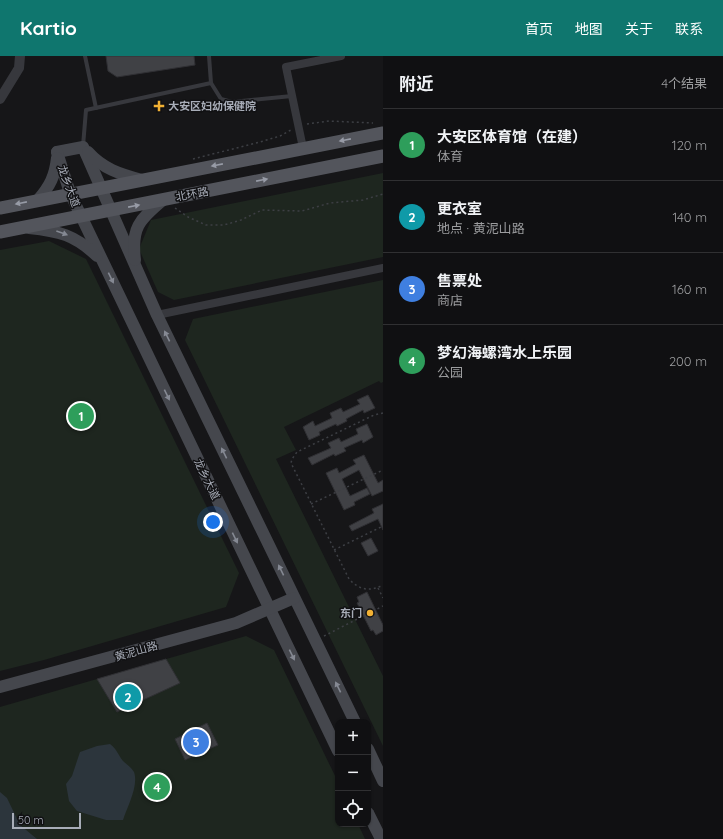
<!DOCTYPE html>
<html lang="zh">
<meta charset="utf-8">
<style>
body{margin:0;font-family:Quicksand,"Noto Sans SC",sans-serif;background:#19191b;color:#f1f3f6}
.controls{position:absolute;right:12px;bottom:12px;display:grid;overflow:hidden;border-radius:8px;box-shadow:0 1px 3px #0004}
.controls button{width:36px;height:36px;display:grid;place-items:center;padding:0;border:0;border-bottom:1px solid #303032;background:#101012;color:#f1f3f6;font:20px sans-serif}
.scale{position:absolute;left:12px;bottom:10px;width:69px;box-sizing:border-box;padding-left:4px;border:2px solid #a8adb8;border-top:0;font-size:11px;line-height:14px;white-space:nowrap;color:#a8adb8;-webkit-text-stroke:3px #111113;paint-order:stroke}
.you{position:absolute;left:213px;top:466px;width:14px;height:14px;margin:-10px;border:3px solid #fff;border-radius:50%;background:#1a73e8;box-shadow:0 0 0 6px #1a73e833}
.badge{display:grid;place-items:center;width:26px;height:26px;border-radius:50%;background:#0f766e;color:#fff;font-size:13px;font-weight:700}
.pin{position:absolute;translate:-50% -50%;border:2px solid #fff;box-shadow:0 1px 4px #0006}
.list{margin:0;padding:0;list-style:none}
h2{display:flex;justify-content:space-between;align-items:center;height:52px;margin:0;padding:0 16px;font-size:17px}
h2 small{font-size:13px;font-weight:400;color:#9c9d9f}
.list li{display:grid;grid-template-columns:26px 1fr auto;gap:12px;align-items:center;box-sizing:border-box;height:72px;padding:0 16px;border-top:1px solid #303032}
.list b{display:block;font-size:15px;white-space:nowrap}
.list p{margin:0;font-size:13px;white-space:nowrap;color:#9c9d9f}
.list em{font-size:13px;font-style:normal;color:#9c9d9f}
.icon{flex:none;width:22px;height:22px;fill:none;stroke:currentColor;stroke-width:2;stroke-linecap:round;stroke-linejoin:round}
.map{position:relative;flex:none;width:383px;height:783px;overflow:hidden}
header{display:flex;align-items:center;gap:24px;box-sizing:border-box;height:56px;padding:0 20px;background:#0f766e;color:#fff}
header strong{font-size:19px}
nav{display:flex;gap:22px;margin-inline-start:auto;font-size:14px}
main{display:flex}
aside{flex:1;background:#101012}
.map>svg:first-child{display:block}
</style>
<header>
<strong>Kartio</strong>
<nav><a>首页</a><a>地图</a><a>关于</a><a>联系</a></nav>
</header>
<main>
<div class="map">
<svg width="383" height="783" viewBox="0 0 383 783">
<rect width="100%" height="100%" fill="#161618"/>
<!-- green -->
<g fill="#1e261f">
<path d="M383,117V201L174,244L158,236L139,193L151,164Z"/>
<path d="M49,185L86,203L239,517L226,551L44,604L0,615V194Z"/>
<path d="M383,224V326L381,327L379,325L284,371L296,394L276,403L383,620V690L185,284L193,263Z"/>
<path d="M246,580L274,594L338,726V768H358L365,783H0V651Z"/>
</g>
<!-- water -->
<g fill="#2c353c">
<path d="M110,688C117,693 118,699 123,705C127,709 131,711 134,716C139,730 127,751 123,764H106L77,755L69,745L66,728L72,720L80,696L97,690Z"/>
<path d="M0,736L7,742L20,769L37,783H0Z"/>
</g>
<!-- building -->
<g fill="#404145" stroke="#303034">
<path d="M106,0H194L195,9L117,21L108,15Z"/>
<path d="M368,339L375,352L364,357L363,354L346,363L347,365L337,370L336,368L319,376L320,379L309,384L303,371L313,365L315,370L332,362L330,357L341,352L343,356L360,348L357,344Z"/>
<path d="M367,368L373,381L363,387L362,384L344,392L346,395L335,400L334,398L312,409L308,402L331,392L328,387L339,382L341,386L358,378L356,373Z"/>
<path d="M364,399L378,427L383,424V435L372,440L359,414L342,423L350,440L367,432L370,438L354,446L355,449L344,454L326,417L337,412L339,417L356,408L353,404Z"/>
<path d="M383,448V474L378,463L352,475L349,470L374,457L372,453Z"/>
<path d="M371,482L378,495L368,500L361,487Z"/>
<path d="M367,536L383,569V575L376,579L373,574L371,575L357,547L359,546L357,541Z"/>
<path d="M166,603L180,627L117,656L97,623Z"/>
<path d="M207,667L218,689L185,704L175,683Z"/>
</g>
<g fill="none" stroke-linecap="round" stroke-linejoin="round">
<!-- path -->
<g stroke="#3d3f44" stroke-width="1.5" stroke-dasharray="2 3" stroke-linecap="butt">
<path d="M307,68L329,65L373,67"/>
<path d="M193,103L260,86L280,80L291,74"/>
<path d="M175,152L188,161L206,169H224L241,164L262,154L302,155L330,147L363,144L383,138"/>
<path d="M383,357L374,359L297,396L292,403L291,407L349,523C359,534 370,536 383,529"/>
<path d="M311,448L383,414"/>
<path d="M334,494L383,470"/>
<path d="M378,532L383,542"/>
<path d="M324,580L383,550"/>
</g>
<!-- service -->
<g stroke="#37383d" stroke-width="4">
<path d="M85,0L96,52"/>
<path d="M209,0L211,27L221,43L232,46L292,40"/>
<path d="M83,90L86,54L211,27"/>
</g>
<!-- minor -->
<g stroke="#37383d" stroke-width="8">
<path d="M303,92L286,11L341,0"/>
<path d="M157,259L383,212"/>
</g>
<!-- tertiary -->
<path stroke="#37383d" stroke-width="10" d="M0,43L19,12L20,0"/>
<!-- secondary -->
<g stroke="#45474d" stroke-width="12">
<path d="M57,96L83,91L157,259L355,666"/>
<path d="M57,96L70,137L338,695"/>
<path d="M88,96C103,113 120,118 142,124"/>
<path d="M38,144C50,130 55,120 57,102"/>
<path d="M29,172C59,175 75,179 97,200"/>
<path d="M135,204C131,172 139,164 163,144"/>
<path d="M0,631L236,567L294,542"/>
<path d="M368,693L383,725"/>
<path d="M368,757L381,783"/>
</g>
<!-- primary -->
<g stroke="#53555c" stroke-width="13">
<path d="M0,152L383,77"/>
<path d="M0,176L383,100"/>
</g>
</g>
<!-- one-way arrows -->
<defs><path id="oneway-solid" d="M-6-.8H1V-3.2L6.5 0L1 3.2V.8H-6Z"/></defs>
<g fill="#979ba6">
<use href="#oneway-solid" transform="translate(345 84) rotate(169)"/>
<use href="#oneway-solid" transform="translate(217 109) rotate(169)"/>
<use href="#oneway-solid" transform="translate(262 124) rotate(-11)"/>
<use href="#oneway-solid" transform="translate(21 147) rotate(169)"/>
<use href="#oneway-solid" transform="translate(134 150) rotate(-11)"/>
</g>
<g fill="#858993">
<use href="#oneway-solid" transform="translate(62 177) rotate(20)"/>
<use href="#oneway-solid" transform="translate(111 222) rotate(64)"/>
<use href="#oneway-solid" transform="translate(167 280) rotate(-116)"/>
<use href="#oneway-solid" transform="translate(167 339) rotate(64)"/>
<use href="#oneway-solid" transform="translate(224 397) rotate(-116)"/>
<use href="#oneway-solid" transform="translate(235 482) rotate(64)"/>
<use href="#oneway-solid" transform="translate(281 514) rotate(-116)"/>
<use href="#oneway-solid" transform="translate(292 599) rotate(64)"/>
<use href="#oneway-solid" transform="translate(338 631) rotate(-116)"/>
</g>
<!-- markers -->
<g fill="#f2b134" stroke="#111113" stroke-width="1.5">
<path d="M157 44h4v4h4v4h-4v4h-4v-4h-4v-4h4z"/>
<circle cx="370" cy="557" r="4"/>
</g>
<g text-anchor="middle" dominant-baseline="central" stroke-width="3" stroke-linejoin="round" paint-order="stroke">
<!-- poi labels -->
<g font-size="11" font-weight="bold" fill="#a8adb8" stroke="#111113" text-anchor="start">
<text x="168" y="50">大安区妇幼保健院</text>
<text x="362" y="557" text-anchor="end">东门</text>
</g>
<!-- street labels -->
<g font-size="11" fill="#a8adb8" stroke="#111113">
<text transform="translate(69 130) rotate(70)">龙乡大道</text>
<text transform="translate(192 138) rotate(-11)">北环路</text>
<text transform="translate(207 423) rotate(64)">龙乡大道</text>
<text transform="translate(136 595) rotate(-16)">黄泥山路</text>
</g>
</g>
</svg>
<div class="controls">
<button>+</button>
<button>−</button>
<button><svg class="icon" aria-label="locate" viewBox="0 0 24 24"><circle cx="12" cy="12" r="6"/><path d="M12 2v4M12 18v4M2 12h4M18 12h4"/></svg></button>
</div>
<div class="scale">50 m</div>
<div class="you"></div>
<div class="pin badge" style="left:81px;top:360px;background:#2e9e5b">1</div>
<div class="pin badge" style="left:128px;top:641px;background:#0f9aa8">2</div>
<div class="pin badge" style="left:196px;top:686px;background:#3f7fe0">3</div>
<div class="pin badge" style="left:157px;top:731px;background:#2e9e5b">4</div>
</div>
<aside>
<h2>附近<small>4个结果</small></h2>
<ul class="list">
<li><span class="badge" style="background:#2e9e5b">1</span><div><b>大安区体育馆（在建）</b><p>体育</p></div><em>120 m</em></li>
<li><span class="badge" style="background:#0f9aa8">2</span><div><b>更衣室</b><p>地点 · 黄泥山路</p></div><em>140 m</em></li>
<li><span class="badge" style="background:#3f7fe0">3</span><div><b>售票处</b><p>商店</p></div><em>160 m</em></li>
<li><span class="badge" style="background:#2e9e5b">4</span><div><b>梦幻海螺湾水上乐园</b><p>公园</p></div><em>200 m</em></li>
</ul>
</aside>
</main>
